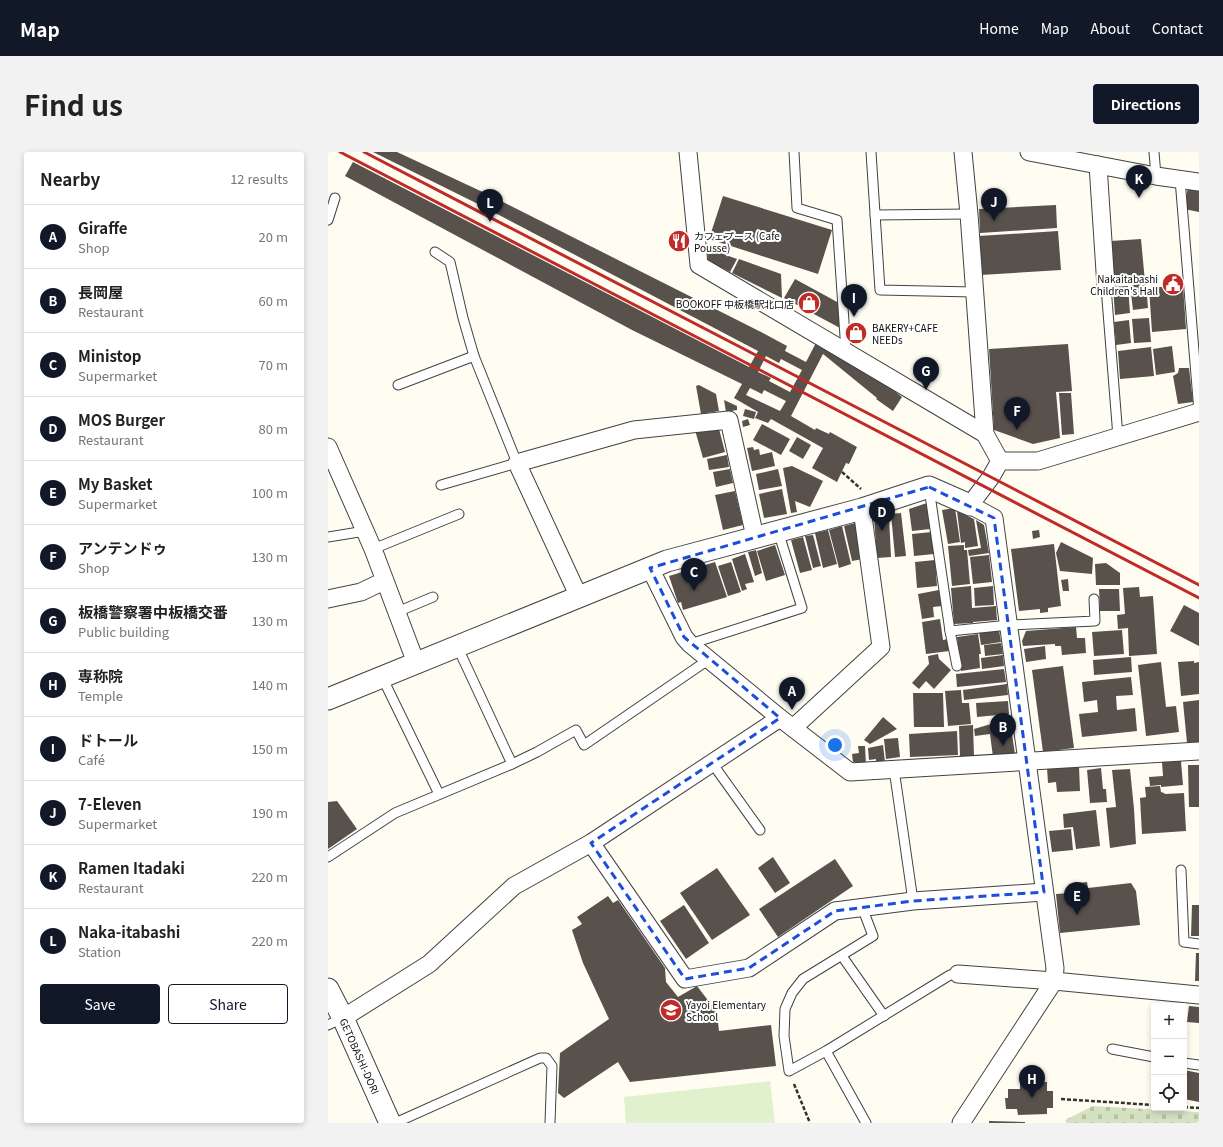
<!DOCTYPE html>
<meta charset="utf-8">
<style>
body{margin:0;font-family:Georgia,"Noto Sans JP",serif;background:#f2f2f2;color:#222}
.controls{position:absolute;right:12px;bottom:12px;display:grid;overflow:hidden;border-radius:4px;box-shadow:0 2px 6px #0003}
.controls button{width:36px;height:36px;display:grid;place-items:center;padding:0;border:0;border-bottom:1px solid #e0e0e0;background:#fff;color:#222;font:20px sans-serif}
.you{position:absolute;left:507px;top:593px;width:14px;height:14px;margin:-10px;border:3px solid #fff;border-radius:50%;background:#1a73e8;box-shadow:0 0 0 6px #1a73e833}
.badge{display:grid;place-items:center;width:26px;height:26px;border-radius:50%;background:#111827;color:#fff;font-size:13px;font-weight:700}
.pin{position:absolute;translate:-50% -33px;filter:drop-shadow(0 1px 2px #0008)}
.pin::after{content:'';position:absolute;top:21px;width:14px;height:12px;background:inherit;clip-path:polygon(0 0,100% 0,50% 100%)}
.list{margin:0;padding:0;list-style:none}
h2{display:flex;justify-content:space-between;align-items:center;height:52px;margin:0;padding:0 16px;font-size:17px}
h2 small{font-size:13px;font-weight:400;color:#767676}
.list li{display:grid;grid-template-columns:26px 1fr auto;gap:12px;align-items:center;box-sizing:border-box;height:64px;padding:0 16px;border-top:1px solid #e0e0e0}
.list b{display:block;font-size:15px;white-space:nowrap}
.list p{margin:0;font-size:13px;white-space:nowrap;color:#767676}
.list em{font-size:13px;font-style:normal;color:#767676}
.actions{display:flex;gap:8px;padding:12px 16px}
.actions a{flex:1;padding:9px 0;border:1px solid #111827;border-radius:4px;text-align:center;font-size:14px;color:#111827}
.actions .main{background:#111827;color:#fff}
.icon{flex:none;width:22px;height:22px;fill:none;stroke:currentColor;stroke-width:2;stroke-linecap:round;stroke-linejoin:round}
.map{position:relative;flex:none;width:871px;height:971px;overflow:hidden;border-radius:4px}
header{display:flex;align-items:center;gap:24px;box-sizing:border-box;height:56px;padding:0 20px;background:#111827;color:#fff}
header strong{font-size:19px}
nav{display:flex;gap:22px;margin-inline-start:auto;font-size:14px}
.intro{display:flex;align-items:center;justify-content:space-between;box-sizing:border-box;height:96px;padding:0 24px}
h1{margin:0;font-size:28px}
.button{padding:10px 18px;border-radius:4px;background:#111827;color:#fff;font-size:14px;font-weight:700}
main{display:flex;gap:24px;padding:0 24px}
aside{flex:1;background:#fff;border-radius:4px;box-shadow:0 2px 6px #0003}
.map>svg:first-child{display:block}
</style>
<header>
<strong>Map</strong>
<nav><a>Home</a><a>Map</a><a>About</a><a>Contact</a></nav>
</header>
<div class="intro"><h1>Find us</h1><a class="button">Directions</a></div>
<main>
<aside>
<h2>Nearby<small>12 results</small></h2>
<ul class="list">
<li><span class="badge">A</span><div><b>Giraffe</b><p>Shop</p></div><em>20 m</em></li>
<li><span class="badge">B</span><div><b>長岡屋</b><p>Restaurant</p></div><em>60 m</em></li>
<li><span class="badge">C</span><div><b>Ministop</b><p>Supermarket</p></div><em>70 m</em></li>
<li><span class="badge">D</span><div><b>MOS Burger</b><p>Restaurant</p></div><em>80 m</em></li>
<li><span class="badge">E</span><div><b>My Basket</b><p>Supermarket</p></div><em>100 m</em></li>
<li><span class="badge">F</span><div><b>アンテンドゥ</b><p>Shop</p></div><em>130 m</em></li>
<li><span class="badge">G</span><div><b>板橋警察署中板橋交番</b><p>Public building</p></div><em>130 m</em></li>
<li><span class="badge">H</span><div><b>専称院</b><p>Temple</p></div><em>140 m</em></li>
<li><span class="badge">I</span><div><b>ドトール</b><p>Café</p></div><em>150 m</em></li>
<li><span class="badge">J</span><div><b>7-Eleven</b><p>Supermarket</p></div><em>190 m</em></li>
<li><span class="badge">K</span><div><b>Ramen Itadaki</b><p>Restaurant</p></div><em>220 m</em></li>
<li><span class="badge">L</span><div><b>Naka-itabashi</b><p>Station</p></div><em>220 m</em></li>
</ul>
<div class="actions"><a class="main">Save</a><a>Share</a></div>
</aside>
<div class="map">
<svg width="871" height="971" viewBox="0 0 871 971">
<defs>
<pattern id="cemetery-stones" width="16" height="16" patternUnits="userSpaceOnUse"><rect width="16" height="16" fill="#d5e2c2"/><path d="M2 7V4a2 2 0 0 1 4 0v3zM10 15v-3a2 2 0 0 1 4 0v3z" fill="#b6c1a6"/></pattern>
</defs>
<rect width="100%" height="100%" fill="#fffdf2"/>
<!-- cemetery -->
<path fill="url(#cemetery-stones)" d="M765,954L871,960V971H738L737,968Z"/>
<!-- pitch -->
<path fill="#e2f1cd" d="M442,929L447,971H298L296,945Z"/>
<!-- building -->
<g fill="#58514c" fill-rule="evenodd">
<path d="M45,0H69L159,42L433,180L459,194L457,199L478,210L490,187L532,213L574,245L565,259L548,247L549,246L495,202L463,264L487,278L488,276L501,282L502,280L529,295L521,312L518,311L509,330L484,316L495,296L443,267L440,271L427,266L430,260L406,246L414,232L304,178L17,24L25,10L421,215L430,199L152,53ZM438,204L451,211L453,207L474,218L462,240L441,229L443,226L430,220ZM422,236L434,242L436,238L458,249L452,259L418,243Z"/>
<path d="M860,35L871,37V60L856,57Z"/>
<path d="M395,44L504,78L490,122L381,87Z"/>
<path d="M728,53L729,76L652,81L651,57Z"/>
<path d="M730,79L733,118L653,123L650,84Z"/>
<path d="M813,87L817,130L787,132L783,89Z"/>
<path d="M379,96L409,107L402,120L380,109Z"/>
<path d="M411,107L453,122L454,146L404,121Z"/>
<path d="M467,127L511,151L512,176L456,146Z"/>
<path d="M818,131L820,156L805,158L802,133Z"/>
<path d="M855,133L858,177L824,180L821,136Z"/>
<path d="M800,134L802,161L787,163L785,135Z"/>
<path d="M821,166L823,190L806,191L804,167Z"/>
<path d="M801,168L803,191L788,193L786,170Z"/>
<path d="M740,192L744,239L728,240L732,286L705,292L666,278L661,197Z"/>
<path d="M844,194L847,220L828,223L825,197Z"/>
<path d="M823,195L826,224L792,227L790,199Z"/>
<path d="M851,216H861L865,250L850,252L845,224L850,221Z"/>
<path d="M371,233L388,242L391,259L373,262L368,234Z"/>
<path d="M731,241H743L746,282L734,283Z"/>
<path d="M396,248L409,254V258L398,260Z"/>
<path d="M417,257L428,260L426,267L415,264Z"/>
<path d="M420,267L422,273L415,275L414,269Z"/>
<path d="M434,272L462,287L453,303L425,288Z"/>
<path d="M391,277L397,300L375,306L367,278Z"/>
<path d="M469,285L483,293L475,307L461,299Z"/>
<path d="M425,295L426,298L431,297L432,303L444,300L447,314L424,319L419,296Z"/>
<path d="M399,303L401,315L381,318L379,307Z"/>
<path d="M464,314L495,329L482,355L467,349L469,360L463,361L455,316Z"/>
<path d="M402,317L405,331L388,335L385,320Z"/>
<path d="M450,317L454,334L431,338L428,322Z"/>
<path d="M454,337L459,362L436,366L431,342Z"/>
<path d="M407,339L415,373L395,378L387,343Z"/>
<path d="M599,351L602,377L584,379L581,357Z"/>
<path d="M627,356L632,390L620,392L614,358Z"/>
<path d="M629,359L646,367L650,394L637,396V390L633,391Z"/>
<path d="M573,361L578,404L567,405L563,362Z"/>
<path d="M561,365L563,405L549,406L546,366Z"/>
<path d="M648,368L656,373L661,401L641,404L640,398L653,396Z"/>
<path d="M531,370L535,407L524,409L516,374Z"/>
<path d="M514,374L523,412L511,416L501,378Z"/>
<path d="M500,378L509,412L495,416L487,381Z"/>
<path d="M711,378L712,385L705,387L704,379Z"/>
<path d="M604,380L606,402L586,404L584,382Z"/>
<path d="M485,383L493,414L485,416L477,384Z"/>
<path d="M475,385L484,418L472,421L463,388Z"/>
<path d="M733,390L765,406L764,422L732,419L728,401Z"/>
<path d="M726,392L733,454L720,456V460L712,461V457L691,459L683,397Z"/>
<path d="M447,393L457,423L438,429L429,399Z"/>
<path d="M636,393V398H639L642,432L624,434L620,394Z"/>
<path d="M428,398L434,421L427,424L420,400Z"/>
<path d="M417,402L426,430L417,432L419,437L414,439L404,407Z"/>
<path d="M661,403L664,430L645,432L642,405Z"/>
<path d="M607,408L609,434L589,436L587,410Z"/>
<path d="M387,410L399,445L355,458L353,450L350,451L341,424Z"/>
<path d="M403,410L413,440L400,444L390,414Z"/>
<path d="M778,411L792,421V433H768L767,412Z"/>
<path d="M740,427L741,439H735L733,428Z"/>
<path d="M643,434L644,456L668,454L669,468L645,470V471L626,472L623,436Z"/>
<path d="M665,434L666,453L647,454L646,436Z"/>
<path d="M811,435L812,445L825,444L829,502L801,504L800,476L790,477L789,463L797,462L795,436Z"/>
<path d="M771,437H791L792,459H772Z"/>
<path d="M611,438L614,454L605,455L606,465L594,467L590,442Z"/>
<path d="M856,453L871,461V494L842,479Z"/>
<path d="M612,467L615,488L620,487L621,499L598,502L594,470Z"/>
<path d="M748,475L749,486H757L758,501L734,503L733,494H727V492L695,494L694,489L698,479Z"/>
<path d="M671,478L673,490L653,493L651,480Z"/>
<path d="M794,478L796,502L766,504L764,480Z"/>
<path d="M650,482L653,502H651L652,516L633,519L629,485Z"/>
<path d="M673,491L675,502L657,504L656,493Z"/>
<path d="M717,494L718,507L698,510L696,497Z"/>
<path d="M610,502L611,507L623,518L606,537L598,529L591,537L584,531L601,512L600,504Z"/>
<path d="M675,503L676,514L654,517L653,506Z"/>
<path d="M803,505L804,520L766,523L765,508Z"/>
<path d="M866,509V511L871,510V542L853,544L850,510Z"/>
<path d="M833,510L838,555L848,554L851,580L818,584L810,513Z"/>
<path d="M735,514L746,596L715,600L704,518Z"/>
<path d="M676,517L678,530L629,535L628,522Z"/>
<path d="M803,525L805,543L788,544L789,558L807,556L809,579L754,585L751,562L770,560L769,548L756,550L754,530Z"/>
<path d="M679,532L680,543L636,548L635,538Z"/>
<path d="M633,538L634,551H641L643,572L620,574L617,539Z"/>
<path d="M585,541H615L616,575H586Z"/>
<path d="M871,548V590L859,591L855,550Z"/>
<path d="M680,549L681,562L649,565L648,551Z"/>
<path d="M555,565L569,577L542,592L536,588Z"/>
<path d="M682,569L687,602L665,605L662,582L647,584L646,577L663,572Z"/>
<path d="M645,573L646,604H632L631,574Z"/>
<path d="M629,579L630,603L582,605L581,582Z"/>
<path d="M570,586L572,605L558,607L556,587Z"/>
<path d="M555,593L557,610L548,611V607L541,608L540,596Z"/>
<path d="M530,594H537L538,613H531L530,610H525L524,602L531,601Z"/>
<path d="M853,609L855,633L833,635V633L822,634L821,625L835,624L834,610Z"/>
<path d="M860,613H871V655H861Z"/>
<path d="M751,614L752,639L729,640L728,630L720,631L719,616Z"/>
<path d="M773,616L775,637H778L779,650L762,651L759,618Z"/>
<path d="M802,617L806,657L808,692L782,696L778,656L788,655L784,618Z"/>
<path d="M832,634L833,640L836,641L837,642L856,641L858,679L814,682L812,646L818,645L817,635Z"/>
<path d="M9,649L29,677L0,697V650Z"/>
<path d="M768,658L772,694L748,697L745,675L736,676L735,662Z"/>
<path d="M743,677L745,698L724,700L721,679Z"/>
<path d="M445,705L462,731L447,741L430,716Z"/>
<path d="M507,707L525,734L450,785L431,757Z"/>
<path d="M389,716L422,763L384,788L352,741Z"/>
<path d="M759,730L760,736L803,731L808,739L812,773L732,781L728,742L742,741L741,732Z"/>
<path d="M280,744L285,751L290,748L337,816L338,830L350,845L369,834L389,860L391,879L443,873L448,914L302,930L290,910L236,946L230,941L232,901L281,867L255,811L244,778L254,772L249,765Z"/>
<path d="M356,753L381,791L358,807L332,769Z"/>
<path d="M864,753H871V784H863Z"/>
<path d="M868,801H871V829H867Z"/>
<path d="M861,854L871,855V871L859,870Z"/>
<path d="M856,918L871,921V950L856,947Z"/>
<path d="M719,930V939H725V956H719V962L690,963L689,957H678L677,946H680V937H692V931Z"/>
<path d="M661,969L697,970V971H661Z"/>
</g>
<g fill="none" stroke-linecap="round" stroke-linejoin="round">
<!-- service casing -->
<g stroke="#424242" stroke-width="11">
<g id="service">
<path d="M466,0L469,56L509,68L518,199"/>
<path d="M543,0L552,138L646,140"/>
<path d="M826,0L828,24"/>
<path d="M852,27L871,260"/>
<path d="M547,63L641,62"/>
<path d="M0,68L7,46"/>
<path d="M107,100L122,110L135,166L146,204L189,311L113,333"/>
<path d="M778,135L790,285"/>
<path d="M70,233L146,204"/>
<path d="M601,336L622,479L629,514"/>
<path d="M0,385L37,379"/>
<path d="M45,397L131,362"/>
<path d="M69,460L105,445"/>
<path d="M622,479L681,473L767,469L766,447"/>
<path d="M362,492L474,456L450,379"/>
<path d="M129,494L184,612"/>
<path d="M54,525L111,642"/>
<path d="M384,611L432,678"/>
<path d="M566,617L585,749"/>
<path d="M0,705L67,661L184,612L209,600L248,578L256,593L380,508"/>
<path d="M853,718L856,790L871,792"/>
<path d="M534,755L545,784L475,827L464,841L457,857L456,884L461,919L498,899L622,823L630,822"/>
<path d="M514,804L556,864"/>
<path d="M0,873L15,866"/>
<path d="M784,897L826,905"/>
<path d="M498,899L538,971"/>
<path d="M856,911L871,913"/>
<path d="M67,971L212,906H218L224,914L222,971"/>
</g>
</g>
<!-- minor casing -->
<g stroke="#424242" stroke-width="19">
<g id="minor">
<path d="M360,0L371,113L657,282L672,309"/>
<path d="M635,0L641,62L657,282"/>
<path d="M701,0L828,24L871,30"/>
<path d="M770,13L778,135"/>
<path d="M0,295L45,397L88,511"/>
<path d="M672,309L663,325L642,353L666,366L727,816L726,829L871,843"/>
<path d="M672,309H710L871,260"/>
<path d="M322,416L356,485L362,492L452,566L522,620L871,599"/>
<path d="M251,445L189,311L306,278L401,268L427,385"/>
<path d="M0,447L33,440L56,429"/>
<path d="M465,576L553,495L534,357"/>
<path d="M263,691L357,827L421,816L507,759L585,749L716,740"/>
<path d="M630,822L726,829L633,971"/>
<path d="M15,866L101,812L186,734L263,691L452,566"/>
</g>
</g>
<!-- tertiary casing -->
<g stroke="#424242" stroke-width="23">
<g id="tertiary">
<path d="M0,547L339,409L534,357L601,335L642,353"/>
<path d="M0,837L15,866L62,971"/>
</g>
</g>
<!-- path -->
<g stroke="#313131" stroke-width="2.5" stroke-dasharray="4 2" stroke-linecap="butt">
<path d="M514,320L533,337"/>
<path d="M466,932L482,971"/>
<path d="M733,947L826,953"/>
<path d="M856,955L871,956"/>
</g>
<!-- service -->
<use href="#service" stroke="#fff" stroke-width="9"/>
<!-- minor -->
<use href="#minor" stroke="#fff" stroke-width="17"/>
<!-- tertiary -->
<use href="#tertiary" stroke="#fff" stroke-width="21"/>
<!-- rail -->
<g stroke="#bf2c27" stroke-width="3">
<path d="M12,0L871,446"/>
<path d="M36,0L871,433"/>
</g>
</g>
<!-- marked area -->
<path fill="none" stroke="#1d4ed8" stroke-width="3" stroke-dasharray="8 5" stroke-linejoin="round" d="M601,335L666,366L716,740L585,749L507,759L421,816L357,827L263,691L452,566L356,485L322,416Z"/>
<!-- icons -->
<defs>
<g id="restaurant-disc" transform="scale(1.15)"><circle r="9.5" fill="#bf2c27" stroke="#fff"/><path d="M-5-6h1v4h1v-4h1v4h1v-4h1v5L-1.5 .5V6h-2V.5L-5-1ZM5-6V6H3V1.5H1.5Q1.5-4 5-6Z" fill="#fff"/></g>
<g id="civic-disc" transform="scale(1.15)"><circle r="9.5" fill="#bf2c27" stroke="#fff"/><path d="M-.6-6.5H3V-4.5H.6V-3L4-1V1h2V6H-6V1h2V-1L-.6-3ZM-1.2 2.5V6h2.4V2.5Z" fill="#fff"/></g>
<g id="shop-disc" transform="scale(1.15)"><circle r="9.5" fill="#bf2c27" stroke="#fff"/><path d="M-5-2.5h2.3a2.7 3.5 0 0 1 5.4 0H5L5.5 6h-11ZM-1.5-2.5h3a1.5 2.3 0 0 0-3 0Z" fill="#fff"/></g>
<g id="school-disc" transform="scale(1.15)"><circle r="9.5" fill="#bf2c27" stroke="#fff"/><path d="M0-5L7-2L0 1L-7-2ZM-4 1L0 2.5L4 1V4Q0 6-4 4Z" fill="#fff"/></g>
</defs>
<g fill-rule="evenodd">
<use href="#restaurant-disc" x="351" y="89"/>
<use href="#civic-disc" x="845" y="132"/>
<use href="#shop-disc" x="481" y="151"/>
<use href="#shop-disc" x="528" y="181"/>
<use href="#school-disc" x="343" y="858"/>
</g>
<g text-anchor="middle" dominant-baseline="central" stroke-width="4" stroke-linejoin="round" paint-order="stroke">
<!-- poi labels -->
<g font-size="10" fill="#0f0f0f" stroke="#fff" text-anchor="start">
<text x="366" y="83">カフェプース (Cafe<tspan x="366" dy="12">Pousse)</tspan></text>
<text x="830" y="126" text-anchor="end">Nakaitabashi<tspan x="830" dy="12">Children's Hall</tspan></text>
<text x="466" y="151" text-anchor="end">BOOKOFF 中板橋駅北口店</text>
<text x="544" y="175">BAKERY+CAFE<tspan x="544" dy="12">NEEDs</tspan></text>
<text x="358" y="852">Yayoi Elementary<tspan x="358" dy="12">School</tspan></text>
</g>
<!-- street labels -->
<g font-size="10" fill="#0f0f0f" stroke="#fff">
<text transform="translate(32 904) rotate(66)">GETOBASHI-DORI</text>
</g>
</g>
</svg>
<div class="controls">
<button>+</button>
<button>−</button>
<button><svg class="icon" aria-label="locate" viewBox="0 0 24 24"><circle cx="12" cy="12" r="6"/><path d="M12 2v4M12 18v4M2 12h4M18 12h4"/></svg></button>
</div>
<div class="you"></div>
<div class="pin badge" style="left:464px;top:558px">A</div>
<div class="pin badge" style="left:675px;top:594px">B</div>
<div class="pin badge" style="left:366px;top:439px">C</div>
<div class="pin badge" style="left:554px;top:379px">D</div>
<div class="pin badge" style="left:749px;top:763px">E</div>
<div class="pin badge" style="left:689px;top:278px">F</div>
<div class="pin badge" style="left:598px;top:238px">G</div>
<div class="pin badge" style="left:704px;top:946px">H</div>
<div class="pin badge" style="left:526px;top:165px">I</div>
<div class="pin badge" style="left:666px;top:69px">J</div>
<div class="pin badge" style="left:811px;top:46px">K</div>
<div class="pin badge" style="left:162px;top:70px">L</div>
</div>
</main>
